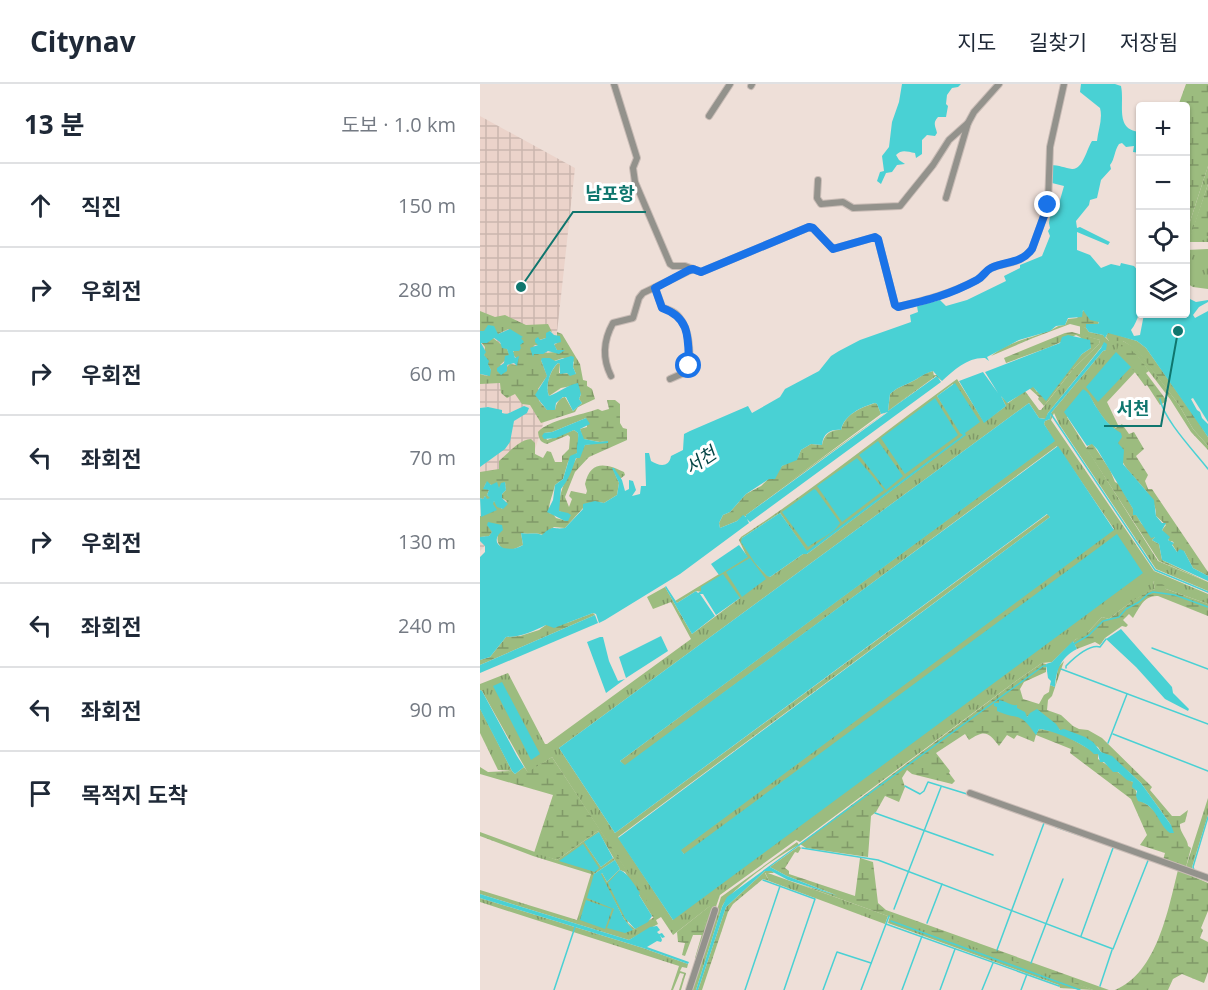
<!DOCTYPE html>
<html lang="ko">
<meta charset="utf-8">
<style>
body{margin:0;font-family:"Open Sans","Noto Sans KR",sans-serif;background:#f6f6f7;color:#1f2937}
.controls{position:absolute;right:18px;top:18px;display:grid;overflow:hidden;border-radius:6px;box-shadow:0 2px 4px #0004}
.controls button{width:54px;height:54px;display:grid;place-items:center;padding:0;border:0;border-bottom:2px solid #e0e1e3;background:#fff;color:#1f2937;font:30px sans-serif}
.stop{position:absolute;width:18px;height:18px;margin:-14px;border:4px solid #1a73e8;border-radius:50%;background:#fff}
.stop.end{background:#1a73e8;border-color:#fff;box-shadow:0 2px 6px #0008}
.list{margin:0;padding:0;list-style:none}
h2{display:flex;justify-content:space-between;align-items:center;height:78px;margin:0;padding:0 24px;font-size:26px}
h2 small{font-size:20px;font-weight:400;color:#747a83}
.list li{display:grid;grid-template-columns:39px 1fr auto;gap:18px;align-items:center;box-sizing:border-box;height:84px;padding:0 24px;border-top:2px solid #e0e1e3}
.list b{display:block;font-size:22px;white-space:nowrap}
.list em{font-size:20px;font-style:normal;color:#747a83}
.icon{flex:none;width:33px;height:33px;fill:none;stroke:currentColor;stroke-width:2;stroke-linecap:round;stroke-linejoin:round}
.map{position:relative;flex:none;width:728px;height:906px;overflow:hidden}
header{display:flex;align-items:center;gap:36px;box-sizing:border-box;height:84px;padding:0 30px;background:#fff;border-bottom:2px solid #e0e1e3}
header strong{font-size:28px}
nav{display:flex;gap:33px;margin-inline-start:auto;font-size:21px}
main{display:flex}
aside{flex:1;background:#fff}
.map>svg:first-child{display:block}
</style>
<header>
<strong>Citynav</strong>
<nav><a>지도</a><a>길찾기</a><a>저장됨</a></nav>
</header>
<main>
<aside>
<h2>13 분<small>도보 · 1.0 km</small></h2>
<ul class="list">
<li><svg class="icon" aria-label="ahead" viewBox="0 0 24 24"><path d="M12 20V5M6 11l6-6 6 6"/></svg><div><b>직진</b></div><em>150 m</em></li>
<li><svg class="icon" aria-label="right" viewBox="0 0 24 24"><path d="M7 20v-9h11M14 6l5 5-5 5"/></svg><div><b>우회전</b></div><em>280 m</em></li>
<li><svg class="icon" aria-label="right" viewBox="0 0 24 24"><path d="M7 20v-9h11M14 6l5 5-5 5"/></svg><div><b>우회전</b></div><em>60 m</em></li>
<li><svg class="icon" aria-label="left" viewBox="0 0 24 24"><path d="M17 20v-9H6M10 6l-5 5 5 5"/></svg><div><b>좌회전</b></div><em>70 m</em></li>
<li><svg class="icon" aria-label="right" viewBox="0 0 24 24"><path d="M7 20v-9h11M14 6l5 5-5 5"/></svg><div><b>우회전</b></div><em>130 m</em></li>
<li><svg class="icon" aria-label="left" viewBox="0 0 24 24"><path d="M17 20v-9H6M10 6l-5 5 5 5"/></svg><div><b>좌회전</b></div><em>240 m</em></li>
<li><svg class="icon" aria-label="left" viewBox="0 0 24 24"><path d="M17 20v-9H6M10 6l-5 5 5 5"/></svg><div><b>좌회전</b></div><em>90 m</em></li>
<li><svg class="icon" aria-label="arrive" viewBox="0 0 24 24"><path d="M6 21V4h12l-3 4 3 4H6"/></svg><div><b>목적지 도착</b></div></li>
</ul>
</aside>
<div class="map">
<svg width="728" height="906" viewBox="0 0 728 906">
<defs>
<pattern id="industrial-grid" width="8" height="8" patternUnits="userSpaceOnUse" patternTransform="scale(1.5)"><rect width="8" height="8" fill="#ebd3ca"/><path d="M0 4h8M4 0v8" fill="none" stroke="#cab6ae"/></pattern>
<pattern id="grass-tufts" width="24" height="20" patternUnits="userSpaceOnUse" patternTransform="scale(1.5)"><rect width="24" height="20" fill="#9cbc7f"/><path d="M3 7l-1-3M5 7V3M7 7l1-3M15 17l-1-3M17 17v-4M19 17l1-3" fill="none" stroke="#809968"/></pattern>
<pattern id="wetland-marsh" width="20" height="14" patternUnits="userSpaceOnUse" patternTransform="scale(1.5)"><rect width="20" height="14" fill="#9cbc7f"/><path d="M1 5h8M5 5V1M11 12h8M15 12V8" fill="none" stroke="#809968"/></pattern>
</defs>
<rect width="100%" height="100%" fill="#eedfd8"/>
<!-- industrial -->
<path fill="url(#industrial-grid)" d="M0,32L95,84L69,322L33,433L0,467V432L3,415L0,414V383L34,337L44,329L42,323L27,330L8,323L0,324Z"/>
<!-- grass -->
<g fill="url(#grass-tufts)" fill-rule="evenodd">
<path d="M728,82V100L711,152H728V158H706V150Z"/>
<path d="M728,165V205L713,203L706,199V166Z"/>
<path d="M600,241L606,244L609,248L623,251L629,257H643L657,265L699,321L713,345L728,362V366L711,348L690,315L658,273L653,282L656,287L627,318L638,341L634,345C623,336 616,323 609,311L587,333L678,477L728,498V507L676,485L579,340L574,329L571,336L674,487L728,510V520L686,505L673,497L675,505C663,509 640,526 629,535L622,533L608,548L602,554L596,555L572,578L562,579L536,597L320,758L316,756L240,811L218,875L215,874L230,822L193,851L181,833L176,836L178,840L149,856L0,810V806L97,836L111,790L53,772L0,752V748L77,776L118,747L119,748L105,759L121,783L133,774L135,776L114,790L134,825L153,846L176,832L72,673L48,689L2,607L0,606V600L28,589L65,660H67L211,555L191,518L173,525L167,513L185,503L212,550L260,514L216,507L197,519L195,517L267,473L259,456L261,453C336,404 405,347 477,295L504,338L526,322L521,312L528,319L545,307L559,326H561L593,285L619,260L620,256L600,251ZM623,261L626,266L623,267L571,329L570,335L565,337L564,340L574,357L140,677L145,682L577,362L634,445L200,766L204,770L193,836L138,753L570,433L568,430L135,749L79,664L549,319L559,334L566,335L568,329ZM473,300L485,351L327,470H323L290,493C276,484 270,469 262,454L300,429L327,468L484,351L457,312Z"/>
<path d="M454,291H457L462,297L456,292L266,431L267,433L263,431L408,327Z"/>
<path d="M0,625L2,628L32,687L18,686L0,649Z"/>
<path d="M728,714V731L712,783L713,787L706,783Z"/>
<path d="M317,758L319,761C303,768 248,807 242,823L216,906H212L241,813Z"/>
<path d="M285,788L408,832L405,840L289,797Z"/>
<path d="M0,814L163,864L208,880L207,884L202,883L200,887L206,889L201,906H199L204,890L200,889L193,906H191L199,882L0,818Z"/>
<path d="M410,832L586,895L613,906L580,904L579,901L408,839Z"/>
</g>
<!-- wetland -->
<g fill="url(#wetland-marsh)" fill-rule="evenodd">
<path d="M706,0H728V82L706,150L708,111L706,107V22H698Z"/>
<path d="M728,100V152L710,153Z"/>
<path d="M604,226L619,237L618,240H606V244L590,240L553,254L511,272C527,258 549,255 568,247C575,245 577,241 585,241L588,235L597,234Z"/>
<path d="M0,227L15,233L25,231L46,241L68,240L72,248L70,247L66,254L59,256L58,261H54L52,268L54,270L76,268L77,266L74,261L77,259V248L82,250L100,280L103,296L107,297V302L112,305L115,315L98,323L95,328L61,339L50,321L42,320L35,310L27,314L21,309L20,299L0,300V290L7,292L11,286L4,274L5,263L1,258L13,254L27,265L30,272L20,281L26,284L30,280L36,281V274L32,269L40,261L39,252L28,245L18,250L0,247ZM83,274H89L94,278L93,283L96,290L79,289L80,280L78,279C70,287 65,301 69,312L81,304L91,302L101,310L99,315L102,319L93,327L85,313C79,314 76,320 75,326H67L59,317L58,305L67,292L61,276L68,275L74,277Z"/>
<path d="M592,248L620,256L619,260L593,285L564,322L558,315L559,313L549,304L553,302L557,308L584,291L602,270L611,264L600,253L596,251L570,263L526,279L524,274L585,249Z"/>
<path d="M628,248L657,257L666,264L717,336L728,353V362L713,345L699,321L657,266L643,257H629L626,253Z"/>
<path d="M638,262C654,263 660,275 669,287L666,289L687,317L680,321L667,301L665,302C656,290 648,278 637,266Z"/>
<path d="M453,287L454,292L408,327L410,310C416,304 423,302 431,298C440,294 443,289 453,287Z"/>
<path d="M127,316H135L140,320V339L143,344L147,345V356L109,373L95,388L85,413L89,423L92,415L89,412L91,407L106,410L107,407L105,400C110,376 126,379 144,388L145,391L140,395L134,385H133L139,399L137,411L124,419L118,418L104,423L85,444L74,443L63,451C55,448 49,451 41,449L43,461L34,465H23C14,458 18,450 21,441H16L11,445L12,448L9,452L0,453V432H3L14,417L22,425L27,417L22,414V410L26,406L25,398L20,404L6,399L4,403L9,406L7,411L11,414L7,416L5,412L3,415L0,414V388L19,385V377C29,369 38,356 51,355L55,359V370L63,374L67,367L71,368L75,378H82V372L89,365L90,353L88,351L67,360C60,358 59,355 58,348C68,336 102,331 118,325L122,327L129,325ZM106,334L107,343L100,345L103,355L120,358L128,357L105,361C94,377 77,407 79,427L83,429L87,437L76,434L73,430L69,429C68,421 73,410 75,401L83,395L88,378L97,369L99,357L98,349L94,346L67,356L64,349L72,348Z"/>
<path d="M395,319L397,320L401,330L257,437L240,444L239,439L243,431L250,428L266,410L281,402L302,382L318,373L321,366L331,360L342,361C344,350 351,345 361,346C365,330 380,324 395,319Z"/>
<path d="M642,340L649,350L654,348L664,365L656,372L668,391L665,397L668,405H672L728,488V492L713,484L704,467L697,468L692,460L694,459L692,457L690,458L682,446L686,441L676,432C677,412 655,397 645,382C638,372 637,356 634,345Z"/>
<path d="M612,359L630,386L635,398L639,400L661,439L675,453L672,456L679,460L682,476L728,498L679,477L606,364Z"/>
<path d="M673,497L684,501L686,505L728,520V532L678,512C664,511 660,523 653,534L649,530L643,536L648,541L646,543L642,542L625,554L620,561L615,558L597,565L593,557L608,548L622,533L629,535C639,527 663,508 675,505Z"/>
<path d="M113,529L115,531L0,581V576L10,573L26,553L40,552L59,546L66,541L87,539Z"/>
<path d="M584,577L572,612L568,616L567,626L581,631L593,642L599,645L608,646L622,654L672,703L670,706L692,732H700L708,726L705,738L700,740C699,748 708,755 708,762L711,764L706,783L683,776L685,769L660,761L667,751L651,715L590,669L591,665L556,651L554,658L537,651L534,655L527,651L519,662C508,647 504,646 489,656L485,650L456,669L470,687L469,689L475,697L472,700L432,690L427,686L422,694L425,703L419,718L405,712L396,728L391,732L388,773L326,764L320,760L536,597L562,579L566,580V588L544,598L540,605L543,615L559,620L564,611L569,608L570,601L575,603L578,583ZM519,619L533,622L546,633L559,627L580,646L618,663L621,668L649,688L661,699L691,741C678,734 673,721 658,716L654,699L618,675V670L579,648L559,645L556,650L550,640L544,634L518,627Z"/>
<path d="M72,673L177,832L174,834L172,832L145,788L140,786L137,791L148,839L155,845L153,846L144,835L120,790L122,789L127,798L140,785L118,747L77,776L54,769L73,711L0,690V683L8,688L32,687L35,690L44,683L48,688Z"/>
<path d="M319,762L321,764L318,769L315,768L305,784L309,787V790L375,812L380,774L393,778L398,819L406,826L629,906H613L319,800L356,811L307,792L290,783Z"/>
<path d="M698,786L728,799V827L721,844L723,846L720,854L728,858V888L724,899L702,890L693,895L688,906H635C677,889 688,826 698,786Z"/>
<path d="M285,787H292L294,789H285L289,797L283,795L253,820L248,828L222,906H218L246,823Z"/>
<path d="M231,821L222,851H213L205,872L202,871L205,859L198,858L197,848Z"/>
</g>
<!-- water -->
<g fill="#49d1d4" fill-rule="evenodd">
<path d="M422,0H481L478,3L472,4L467,11L466,20L468,22L466,33H458C452,39 456,43 457,49L455,52L447,51L442,56V70L436,74L435,69C427,68 422,65 416,71L419,76L425,80L417,81L412,88L406,89L401,100L397,97L400,88L404,87L402,72L409,63L412,38L419,18Z"/>
<path d="M601,0H635L641,2C645,20 634,46 660,48V69L653,68L654,62L646,63L642,59L639,60C634,67 635,75 630,81L631,85L621,96L617,114L610,116L609,121L596,137L597,144L600,143L630,158L628,161L597,148V166L610,171L621,184L631,180L640,182L641,179L654,182L660,189C660,210 664,229 651,246L654,252L660,251L664,230H706V213L716,218L728,216V218L719,223L713,231L715,234L728,227V338L713,314L711,315L717,326L720,328L722,334L728,340V353L666,264L657,257L628,249L625,254L623,251L609,248L606,244V240H618L619,238L610,236L603,226L602,233L588,234L585,241L576,242L570,247L539,256L507,273L509,277L505,274C488,273 474,286 462,297L453,287C442,290 440,294 431,298C423,302 416,304 410,310L408,327L457,292L461,298L270,438L267,435L269,439L200,490L125,536L119,539L116,530L113,529L74,544L66,541C53,547 42,553 26,553L10,573L0,576V473L5,468V462L0,457V453L9,452L12,448L7,441L8,438L22,441L23,446C6,460 27,471 43,461L41,449C49,451 55,448 62,451C74,440 72,446 85,444L103,425V420L115,417L124,419L137,411L139,399L132,384H134L142,396L145,407L149,405V396L153,397L156,406L152,412L160,410L161,402H166L165,369H169L171,377C179,382 189,384 191,372L203,366L204,350L210,347L268,322L272,329L300,313L305,305L339,287L351,272L359,267L380,256L431,238L430,231L438,228L437,222L460,216L466,222L487,216L526,197L524,192L540,184V181L562,172L570,152L568,147L570,144L569,139L571,126L578,123L584,102L572,99L571,81C579,81 585,84 592,85C603,86 607,64 612,57H617C618,46 623,35 620,24L600,8ZM395,319L397,320L401,330L408,328L266,431V433L263,431L257,437L240,444L239,439L243,431L250,428L266,410L289,395H295L302,382L317,376L321,366L331,360L342,361C343,349 351,345 361,346C364,331 381,323 395,319Z"/>
<path d="M8,241L14,242L18,250L30,245L43,253L41,254L44,258L40,261L41,264L39,267H33L35,274L39,272L37,282L34,279L27,281V287L21,291L17,287V284L24,279L25,272L29,271L27,265L22,264L20,258L14,254L7,259H1L6,268L4,271L9,277L8,280L11,286L10,292L0,290V247H4Z"/>
<path d="M70,247L74,251L80,252L81,258L74,260L77,266H85L79,270L68,267L63,270H54L53,273L50,264L58,261L55,258V255L58,253L60,256L66,254V249Z"/>
<path d="M588,251L610,256L611,264L602,270L566,317L553,303L527,319L521,312L526,322L504,339L479,297L503,288L518,309L505,288L580,259L582,253Z"/>
<path d="M624,258L627,260L626,266L623,267L571,329L570,335L565,337L564,340L575,357L140,677L145,681L578,362L634,446L201,766L204,770L637,450L663,489L193,836L138,754L570,433L567,430L135,749L79,664L549,319L559,334L565,335L568,329L621,264Z"/>
<path d="M636,268L651,283L618,318L606,303Z"/>
<path d="M91,272L94,273L93,283L96,290L90,292L87,289L80,290V280L78,279C70,286 65,302 69,312C80,308 85,302 98,299L101,310L99,315L102,319L93,327L86,313H83L76,319L75,326H67L55,311L67,292L61,276L62,274H70L75,277Z"/>
<path d="M475,299L500,338L485,349L486,351L327,470H323L290,493L287,492L275,479L261,458L262,454L300,429L327,467L483,351L480,349L457,312Z"/>
<path d="M603,305C611,309 612,318 617,324C623,334 630,343 641,349L642,353L638,359L644,366L643,380L674,416L676,432L682,439H686L682,446L690,453L688,456L694,459L692,461L697,468L700,465L704,467L713,484L728,492V497L682,476L679,460L672,456L675,453L671,454L656,431H653V425L617,365L612,360L607,362L584,328Z"/>
<path d="M455,314L478,351L425,390L401,354Z"/>
<path d="M44,322L49,324L47,329L34,337L30,358L25,365L0,383V324L8,323L22,326V329L27,330Z"/>
<path d="M106,334L110,340L100,345L104,355L119,358L128,357V359L105,361L100,374H96C92,386 88,397 81,405L79,427L88,429L91,431L88,437H85L67,428L73,416L75,401L83,395L90,372L97,369C96,361 99,357 98,349L94,346L76,354L64,355L62,352L64,349L72,348Z"/>
<path d="M398,357L423,392L406,406L379,371Z"/>
<path d="M377,374L404,406L362,438L337,402Z"/>
<path d="M7,397L11,401L17,398L19,404L21,399L25,398L26,406L22,410V414L28,420L23,425L17,423L14,417L13,420L17,426L1,433L0,414L3,415L5,412L7,415L10,414L7,411L9,406L3,405Z"/>
<path d="M334,405L336,406L360,439C353,451 338,455 328,463L302,428Z"/>
<path d="M259,461L268,473L239,491L231,480Z"/>
<path d="M270,474L286,495L262,513L246,488Z"/>
<path d="M243,490L260,514L236,531L223,510H220L235,532L212,550L185,503L186,502L197,519L216,507L218,509L221,507V503Z"/>
<path d="M115,531L118,539L0,589V581Z"/>
<path d="M641,545L692,603L693,609L709,625L708,627L685,615L656,583L626,555Z"/>
<path d="M181,552L188,567L146,594L139,573Z"/>
<path d="M120,553H123L129,577L138,597L145,595L126,609L107,558Z"/>
<path d="M593,557L597,565C581,573 576,586 575,603L570,601L571,597L568,594L566,580L572,578Z"/>
<path d="M22,598L60,670L51,676L13,602Z"/>
<path d="M0,606L2,607L37,672L44,683L35,690L32,687L0,625Z"/>
<path d="M519,616C526,617 531,622 537,621V624L545,628L547,633L550,629L557,625L576,640L580,646L584,645L605,653L613,658L621,668L632,672L661,699L691,741L694,749H690C676,738 678,722 658,717L656,712L657,707L652,703L653,698L647,696L638,688H633L624,678H620L618,670H614C605,660 573,646 559,645L556,651C539,626 539,637 517,627V623L514,622V619H519Z"/>
<path d="M119,748L133,774L121,783L104,758Z"/>
<path d="M103,760L119,784L115,788L79,777Z"/>
<path d="M318,761H320L290,783L307,792L358,812L308,796L291,787H285L246,823L218,906H216L242,823L247,813Z"/>
<path d="M135,776L140,785L127,798L122,789L121,790L144,835L153,846L145,849L127,844L134,825L107,814L114,790Z"/>
<path d="M140,786C149,790 155,802 160,809L159,811L172,832L168,838L155,845L145,834L128,799Z"/>
<path d="M0,810L149,856L170,843L177,842L180,846L177,848L179,850L182,849L185,853L182,854L180,851L182,856L181,858L177,857L167,863L209,878L208,880L163,864L0,814Z"/>
<path d="M106,816L132,825L125,845L100,836Z"/>
</g>
<g fill="none" stroke-linecap="round" stroke-linejoin="round">
<!-- stream -->
<g stroke="#49d1d4" stroke-width="1.5">
<path d="M680,315C684,336 714,367 728,385"/>
<path d="M571,330L675,486L728,508"/>
<path d="M594,560L609,551L623,537L639,533L646,525L659,518L668,510L673,508L695,511L728,523"/>
<path d="M672,564L728,585"/>
<path d="M586,584V582C594,574 609,560 620,563L626,555"/>
<path d="M581,585L728,640"/>
<path d="M633,650L728,687"/>
<path d="M628,659L647,610"/>
<path d="M425,702L440,710L444,707L448,698L487,710"/>
<path d="M395,729L513,771"/>
<path d="M576,743L614,756"/>
<path d="M319,761L563,582H567"/>
<path d="M322,764L398,776L633,865L669,774"/>
<path d="M714,786L713,783L728,733"/>
<path d="M283,796L335,815L304,906"/>
<path d="M414,825L461,703"/>
<path d="M411,837L600,906"/>
<path d="M447,839L462,800"/>
<path d="M406,840L579,902"/>
<path d="M601,852L633,764"/>
<path d="M517,866L564,739"/>
<path d="M551,879L583,795"/>
<path d="M620,902L632,866"/>
<path d="M74,906L95,843"/>
<path d="M265,906L300,802"/>
<path d="M343,906L357,868L391,879"/>
<path d="M381,906L409,832"/>
<path d="M422,906L442,852"/>
<path d="M460,906L475,865"/>
<path d="M502,906L513,879"/>
<path d="M541,906L547,890"/>
</g>
<!-- minor casing -->
<g stroke="#c9bcb6" stroke-width="8">
<g id="minor">
<path d="M134,0L157,74L153,84L155,98L190,180L193,182H205L221,188L329,143L333,144L353,165L395,153L398,155L415,221L418,223C447,216 470,210 497,196C503,193 505,187 511,184C527,177 540,181 552,165L568,121L570,63L584,0"/>
<path d="M271,2L272,0"/>
<path d="M229,32L250,0"/>
<path d="M338,96L337,114L341,120L363,118L373,124L420,122L453,81L469,56L488,39"/>
<path d="M466,114L488,39L494,28L519,0"/>
<path d="M175,204L182,223C188,226 195,227 199,233C210,246 212,273 206,288L190,295"/>
<path d="M131,292C122,274 123,257 133,239L153,234L159,214L163,209L213,185"/>
<path d="M490,709L728,794"/>
<path d="M209,906L235,826"/>
</g>
</g>
<!-- minor -->
<use href="#minor" stroke="#93928c" stroke-width="6"/>
</g>
<g fill="none" stroke-linecap="round" stroke-linejoin="round">
<!-- route -->
<path stroke="#1a73e8" stroke-width="8" d="M209,282C208,255 211,234 182,224L175,204L209,186L213,185L221,188L329,143L333,144L353,165L395,153L398,155L415,221L418,223C448,216 469,211 497,196C503,193 505,187 511,184C526,177 541,180 552,165L568,121"/>
</g>
<g text-anchor="middle" dominant-baseline="central" stroke-width="6" stroke-linejoin="round" paint-order="stroke">
<!-- water labels -->
<g font-size="18" font-style="italic" fill="#044445" stroke="#fff">
<text transform="translate(220 376) rotate(-34)">서천</text>
</g>
</g>
<!-- callouts -->
<path fill="none" stroke="#0f766e" stroke-width="2" d="M41 203L93 128H166M698 247L681 342H624"/>
<g fill="#0f766e" stroke="#fff" stroke-width="2">
<circle cx="41" cy="203" r="6"/>
<circle cx="698" cy="247" r="6"/>
</g>
<g font-size="18" text-anchor="middle" font-weight="bold" fill="#0f766e" stroke="#fff" stroke-width="6" stroke-linejoin="round" paint-order="stroke">
<text x="130" y="116">남포항</text>
<text x="653" y="331">서천</text>
</g>
</svg>
<div class="controls">
<button>+</button>
<button>−</button>
<button><svg class="icon" aria-label="locate" viewBox="0 0 24 24"><circle cx="12" cy="12" r="6"/><path d="M12 2v4M12 18v4M2 12h4M18 12h4"/></svg></button>
<button><svg class="icon" aria-label="layers" viewBox="0 0 24 24"><path d="M12 4l9 5-9 5-9-5zM3 14l9 5 9-5"/></svg></button>
</div>
<div class="stop" style="left:209px;top:282px"></div>
<div class="stop end" style="left:568px;top:121px"></div>
</div>
</main>
